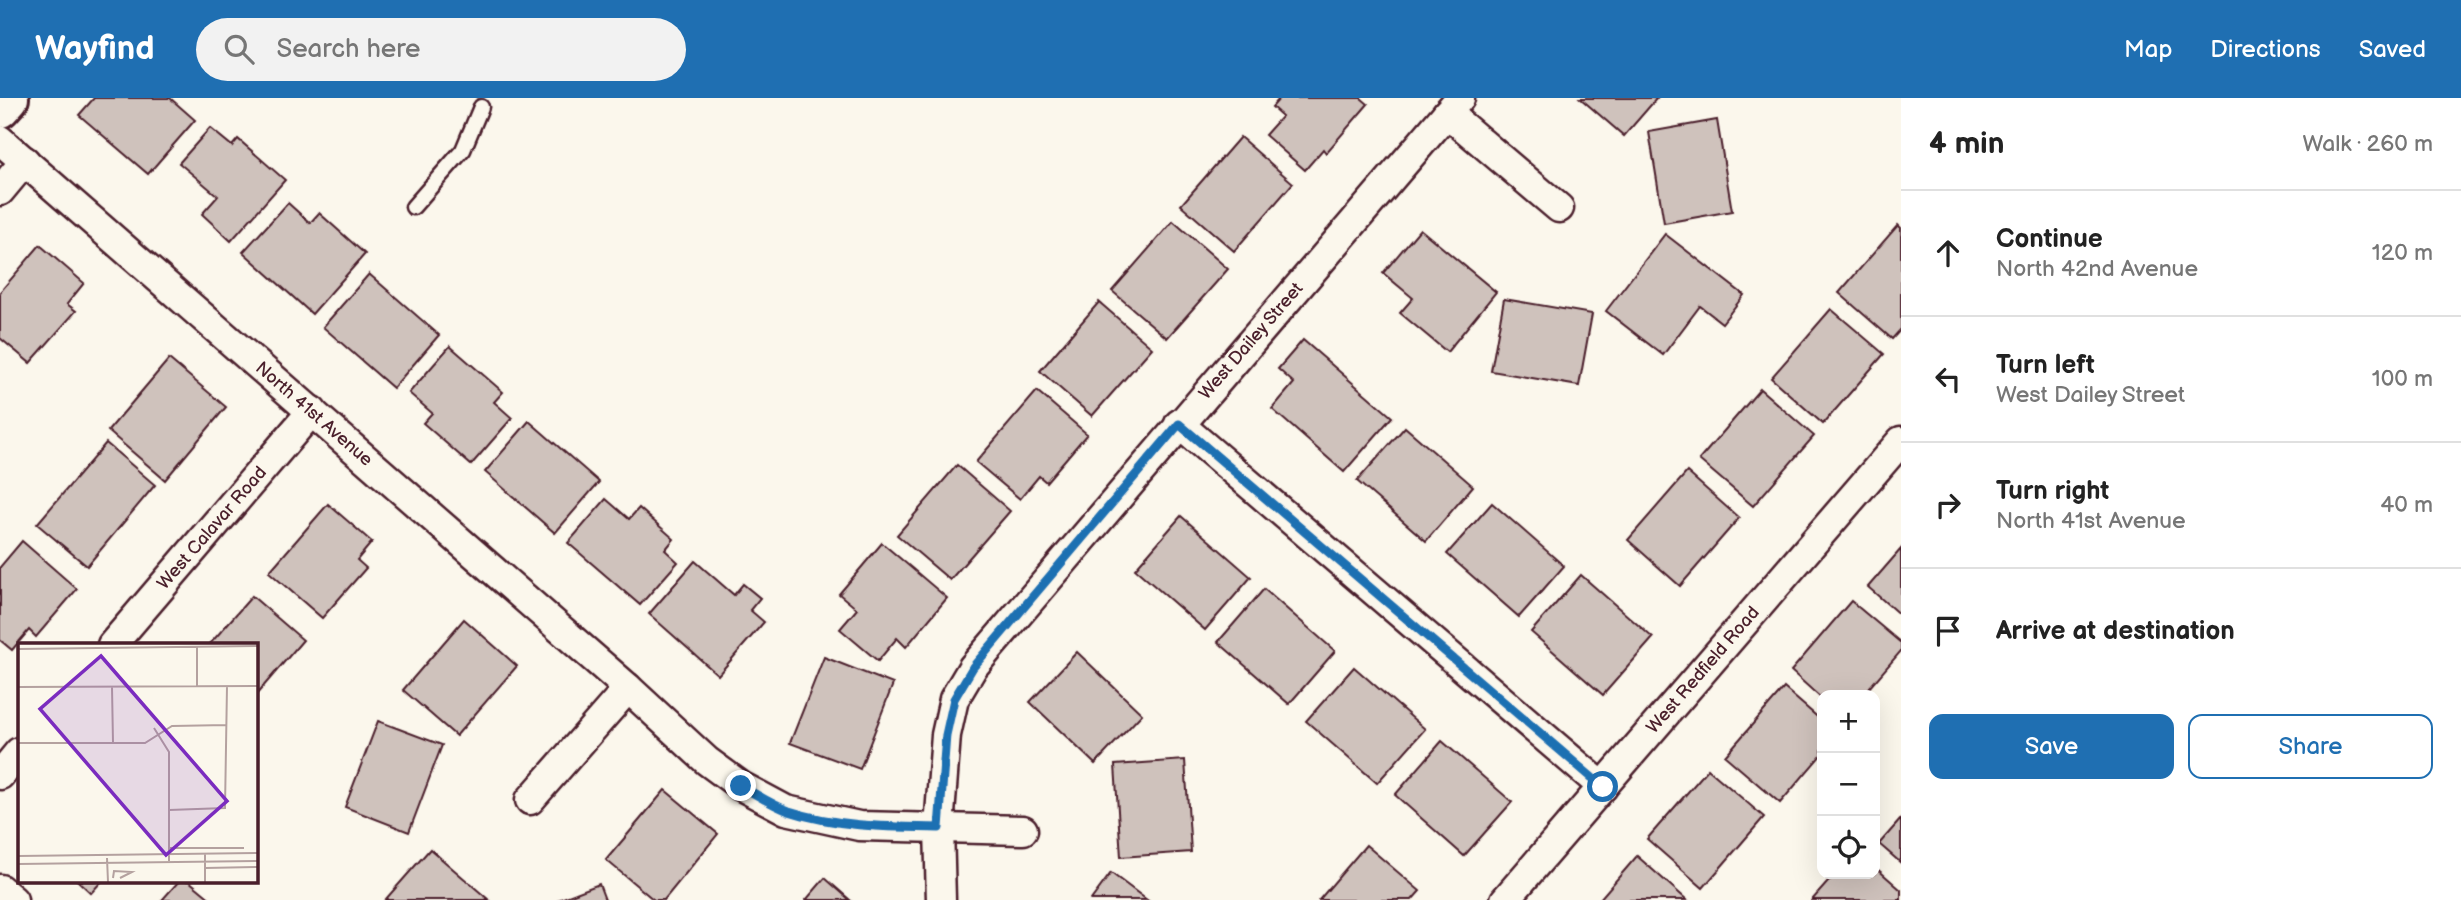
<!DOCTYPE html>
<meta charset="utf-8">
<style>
body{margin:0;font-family:"Balsamiq Sans",sans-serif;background:#f2f2f2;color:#222}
.controls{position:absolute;right:21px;bottom:21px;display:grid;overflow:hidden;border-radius:14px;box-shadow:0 7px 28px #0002}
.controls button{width:63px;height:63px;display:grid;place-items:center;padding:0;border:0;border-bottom:2px solid #e0e0e0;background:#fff;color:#222;font:35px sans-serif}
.stop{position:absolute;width:21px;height:21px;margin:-16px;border:5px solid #1f6fb2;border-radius:50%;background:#fff}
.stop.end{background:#1f6fb2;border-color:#fff;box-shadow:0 2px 7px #0008}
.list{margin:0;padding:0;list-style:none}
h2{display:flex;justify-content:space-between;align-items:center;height:91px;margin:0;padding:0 28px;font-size:30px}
h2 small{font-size:23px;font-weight:400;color:#767676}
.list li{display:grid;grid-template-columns:46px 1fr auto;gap:21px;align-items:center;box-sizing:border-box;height:126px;padding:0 28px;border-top:2px solid #e0e0e0}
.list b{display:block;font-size:26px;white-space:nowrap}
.list p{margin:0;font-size:23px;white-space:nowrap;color:#767676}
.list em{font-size:23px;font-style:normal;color:#767676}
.actions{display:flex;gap:14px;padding:21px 28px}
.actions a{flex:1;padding:16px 0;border:2px solid #1f6fb2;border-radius:14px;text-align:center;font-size:24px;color:#1f6fb2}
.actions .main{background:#1f6fb2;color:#fff}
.icon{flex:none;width:38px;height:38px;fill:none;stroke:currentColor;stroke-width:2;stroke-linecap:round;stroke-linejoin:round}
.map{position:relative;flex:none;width:1901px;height:802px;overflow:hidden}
header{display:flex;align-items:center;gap:42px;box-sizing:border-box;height:98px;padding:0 35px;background:#1f6fb2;color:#fff}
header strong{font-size:33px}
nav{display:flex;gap:38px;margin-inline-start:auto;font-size:24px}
.search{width:490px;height:63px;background:#f2f2f2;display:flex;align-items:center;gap:18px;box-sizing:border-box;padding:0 24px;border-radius:38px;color:#767676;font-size:26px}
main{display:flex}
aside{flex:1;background:#fff}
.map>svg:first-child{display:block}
</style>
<header>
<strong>Wayfind</strong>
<div class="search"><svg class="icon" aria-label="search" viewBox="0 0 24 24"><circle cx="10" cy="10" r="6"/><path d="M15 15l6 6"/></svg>Search here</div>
<nav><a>Map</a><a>Directions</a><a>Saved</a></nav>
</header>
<main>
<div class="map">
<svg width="1901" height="802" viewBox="0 0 1901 802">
<rect width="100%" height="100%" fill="#fbf7ec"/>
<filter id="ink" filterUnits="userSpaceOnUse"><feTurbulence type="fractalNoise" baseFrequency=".0143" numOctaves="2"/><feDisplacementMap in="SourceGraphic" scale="14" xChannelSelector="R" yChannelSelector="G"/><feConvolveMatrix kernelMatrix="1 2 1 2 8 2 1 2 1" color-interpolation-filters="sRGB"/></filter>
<g filter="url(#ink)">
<!-- building -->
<g fill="#cfc2bc" stroke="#4a1f2b" stroke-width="2">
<path d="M94,0H170L195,22L148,76L79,17Z"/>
<path d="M1280,0H1361L1368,6L1326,55L1323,51L1305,72L1265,37L1282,18L1272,9Z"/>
<path d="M1580,0H1657L1624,38Z"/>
<path d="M1717,22L1732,113L1664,125L1649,34Z"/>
<path d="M210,30L232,48L238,41L285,82L231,143L202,116L218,98L179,65Z"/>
<path d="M1240,39L1293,85L1234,153L1181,107Z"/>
<path d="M288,105L310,125L319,115L365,156L312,216L243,154Z"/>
<path d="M1173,123L1228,171L1167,240L1112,193Z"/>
<path d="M1898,127L1901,130V231L1892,241L1839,195Z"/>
<path d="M1420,131L1496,194L1447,254L1400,215L1413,200L1383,175Z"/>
<path d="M1665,136L1744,197L1722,225L1700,208L1663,257L1606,213Z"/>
<path d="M40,147L84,185L67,206L76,213L30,265L0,240V194Z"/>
<path d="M369,176L439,237L393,290L323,229Z"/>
<path d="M1504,201L1592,216L1579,288L1491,273Z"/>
<path d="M1099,204L1152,250L1092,318L1040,273Z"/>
<path d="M1831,211L1884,256L1823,326L1771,280Z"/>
<path d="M1303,242L1392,319L1344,374L1272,311L1294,285L1278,271Z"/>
<path d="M450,248L503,294L494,304L512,320L471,367L423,325L432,315L409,295Z"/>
<path d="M169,261L226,309L165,382L108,333Z"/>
<path d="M1760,291L1814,338L1753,408L1699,362Z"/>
<path d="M1037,293L1087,336L1046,384L1039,378L1020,401L976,364Z"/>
<path d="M529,323L599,384L555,435L485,374Z"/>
<path d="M1405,329L1473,388L1426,443L1357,383Z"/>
<path d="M106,345L155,387L87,468L37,426Z"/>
<path d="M957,367L1010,413L950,482L897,437Z"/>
<path d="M1687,374L1739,420L1680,488L1628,442Z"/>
<path d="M606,401L629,421L639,410L674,441L665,452L678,464L640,507L568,445Z"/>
<path d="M1492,405L1564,468L1519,519L1447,456Z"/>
<path d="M328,406L372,444L357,462L366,470L322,520L269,474Z"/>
<path d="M1181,418L1251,479L1205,532L1135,471Z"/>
<path d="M22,443L77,491L36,539L29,532L12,552L0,542V469Z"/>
<path d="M882,445L947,500L906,549L897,540L878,563L840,531L857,511L839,496Z"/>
<path d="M1901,451V518L1868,489Z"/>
<path d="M695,463L734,497L743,486L760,500L750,512L764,524L718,577L649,516Z"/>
<path d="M1581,477L1653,540L1603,597L1531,534Z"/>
<path d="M1264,491L1335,553L1289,606L1218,544Z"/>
<path d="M252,498L303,542L256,597V547H209Z"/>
<path d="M1851,503L1901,545V553L1863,597H1822V601L1791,573Z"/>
<path d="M464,521L517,568L456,638L403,592Z"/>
<path d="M1077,554L1142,616L1095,666L1030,604Z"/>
<path d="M824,559L893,586L860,671L790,645Z"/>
<path d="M1354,569L1425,631L1377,685L1306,623Z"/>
<path d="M1784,590L1822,623V656L1780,705L1725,658Z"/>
<path d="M378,623L442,647L409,734L345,709Z"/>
<path d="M1442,643L1512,704L1464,758L1395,697Z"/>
<path d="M1185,662L1191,754L1121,759L1115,667Z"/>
<path d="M1708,671L1764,719L1703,790L1647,741Z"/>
<path d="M665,692L718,736L664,802H654L606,762Z"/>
<path d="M1901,721V765L1879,746Z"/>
<path d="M1366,747L1420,793L1412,802H1319Z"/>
<path d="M430,751L489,802H385Z"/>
<path d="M1637,758L1687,802H1599Z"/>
<path d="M1875,769L1901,792V802H1812L1835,776H1875Z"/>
<path d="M1111,775L1147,802H1091Z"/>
<path d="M825,780L850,802H806Z"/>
<path d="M78,783H102L91,795Z"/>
<path d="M179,783H189L212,802H162Z"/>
<path d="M599,786L605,802H558Z"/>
</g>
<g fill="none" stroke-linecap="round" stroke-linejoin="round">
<!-- service casing -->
<g stroke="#4a1f2b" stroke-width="19">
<path id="service" d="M413,109L463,52L481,9"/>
</g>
<!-- minor casing -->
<g stroke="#4a1f2b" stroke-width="33">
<g id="minor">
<path d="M1447,15L1559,110"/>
<path d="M0,42L628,590L707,663L741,688L786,712L859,728L1023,732"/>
<path d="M0,93L25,63"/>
<path d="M1179,326L1603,689"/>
<path d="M112,547L312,313"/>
<path d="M0,677L19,654"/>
<path d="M530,702L628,590"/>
<path d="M0,791L13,802"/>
<path d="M941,802L939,730L946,637L954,601L973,569L1460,0"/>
<path d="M1505,802L1901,343"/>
</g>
</g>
<!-- secondary casing -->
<g stroke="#4a1f2b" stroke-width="44">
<path id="secondary" d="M0,10L9,0"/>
</g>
<!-- service -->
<use href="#service" stroke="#fbf7ec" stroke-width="14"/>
<!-- minor -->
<use href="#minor" stroke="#fbf7ec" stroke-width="28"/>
<!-- secondary -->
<use href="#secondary" stroke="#fbf7ec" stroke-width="38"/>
</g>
</g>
<g fill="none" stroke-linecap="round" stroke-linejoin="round" filter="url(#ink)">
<!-- route -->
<path stroke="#1f6fb2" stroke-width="9" d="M741,688C756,696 772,707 789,713C838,729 888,729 939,730L946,637L954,601L973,569L1179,326L1603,689"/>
</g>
<g text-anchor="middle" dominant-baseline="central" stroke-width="5" stroke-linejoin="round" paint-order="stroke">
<!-- street labels -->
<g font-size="18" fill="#4a1f2b" stroke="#fbf7ec">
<text transform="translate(1251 243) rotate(-49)">West Dailey Street</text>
<text transform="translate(314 316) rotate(41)">North 41st Avenue</text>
<text transform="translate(212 430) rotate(-49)">West Calavar Road</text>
<text transform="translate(1703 572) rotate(-49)">West Redfield Road</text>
</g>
</g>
<!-- overview -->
<g transform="translate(18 545)">
<rect width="240" height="240" fill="#fbf7ec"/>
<path fill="none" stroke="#b4a19f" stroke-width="2" d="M179,3V43M0,6L240,3M0,44L240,43M94,44L95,100M136,85L151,109V218M0,100H127L154,83L209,82M151,167L207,165L209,43M151,205H226M187,211V239M0,213L240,210M89,215L90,239M0,221L240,218M187,225L240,224M95,235L96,228L114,229L102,235"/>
<path fill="#7b2cbf" fill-opacity="0.15" stroke="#7b2cbf" stroke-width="3.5" d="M83,13L209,158L148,212L22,66Z"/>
<rect width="240" height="240" fill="none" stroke="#4a1f2b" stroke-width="3.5"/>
</g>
</svg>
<div class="controls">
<button>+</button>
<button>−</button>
<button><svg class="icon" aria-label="locate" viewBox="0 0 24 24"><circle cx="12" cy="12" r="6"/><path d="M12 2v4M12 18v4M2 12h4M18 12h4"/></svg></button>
</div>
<div class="stop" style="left:1603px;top:689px"></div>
<div class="stop end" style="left:741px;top:688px"></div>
</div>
<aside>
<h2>4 min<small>Walk · 260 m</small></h2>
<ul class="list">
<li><svg class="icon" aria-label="ahead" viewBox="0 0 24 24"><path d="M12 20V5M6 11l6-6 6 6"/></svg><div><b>Continue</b><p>North 42nd Avenue</p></div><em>120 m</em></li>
<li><svg class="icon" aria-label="left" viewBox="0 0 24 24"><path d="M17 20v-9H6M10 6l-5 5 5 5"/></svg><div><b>Turn left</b><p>West Dailey Street</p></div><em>100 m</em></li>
<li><svg class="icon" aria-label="right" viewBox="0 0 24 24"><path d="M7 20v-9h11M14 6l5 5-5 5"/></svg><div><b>Turn right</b><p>North 41st Avenue</p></div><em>40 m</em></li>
<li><svg class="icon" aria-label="arrive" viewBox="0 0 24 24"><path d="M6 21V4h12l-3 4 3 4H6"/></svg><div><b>Arrive at destination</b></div></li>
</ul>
<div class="actions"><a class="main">Save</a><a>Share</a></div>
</aside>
</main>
